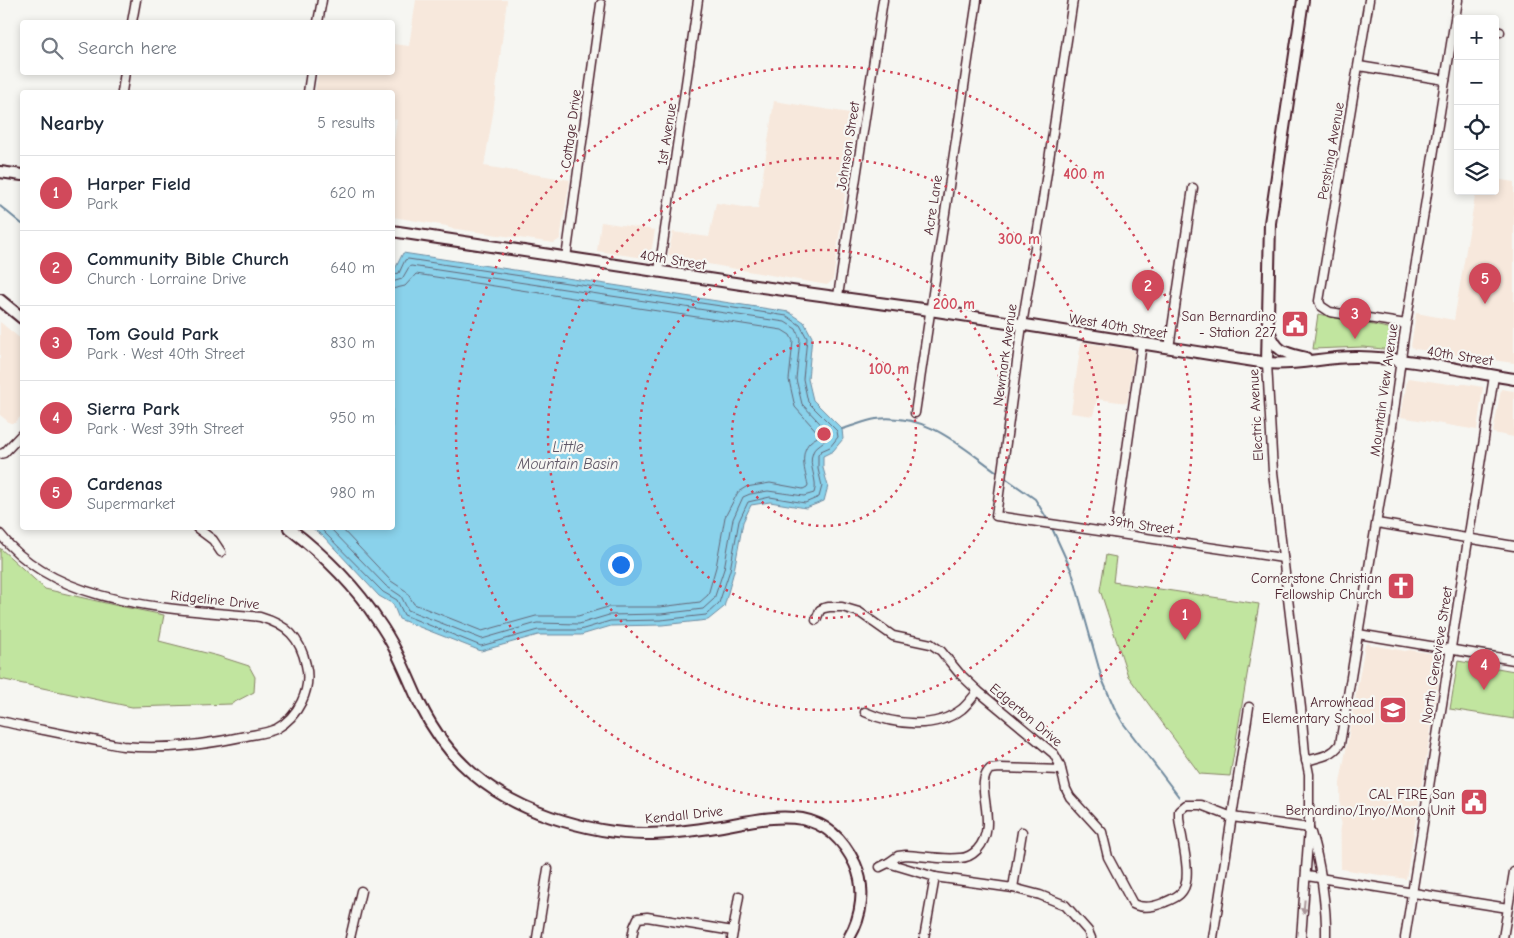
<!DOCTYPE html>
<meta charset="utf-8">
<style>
body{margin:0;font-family:"Comic Neue",sans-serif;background:#f6f6f7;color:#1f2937}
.controls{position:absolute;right:15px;top:15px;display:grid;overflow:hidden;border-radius:5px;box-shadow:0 2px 8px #0003}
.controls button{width:45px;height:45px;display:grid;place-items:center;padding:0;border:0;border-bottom:1px solid #e0e1e3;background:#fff;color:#1f2937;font:25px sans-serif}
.you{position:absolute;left:620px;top:564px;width:18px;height:18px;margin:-12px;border:4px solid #fff;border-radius:50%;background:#1a73e8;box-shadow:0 0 0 8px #1a73e833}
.badge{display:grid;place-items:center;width:32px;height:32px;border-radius:50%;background:#d1495b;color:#fff;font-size:16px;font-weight:700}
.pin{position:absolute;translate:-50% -41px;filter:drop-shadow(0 1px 2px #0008)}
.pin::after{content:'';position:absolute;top:26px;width:18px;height:15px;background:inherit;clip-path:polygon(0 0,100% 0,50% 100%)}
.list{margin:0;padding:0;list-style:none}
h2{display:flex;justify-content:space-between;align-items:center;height:65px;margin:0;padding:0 20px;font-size:21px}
h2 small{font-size:16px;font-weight:400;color:#747a83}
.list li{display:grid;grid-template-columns:32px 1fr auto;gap:15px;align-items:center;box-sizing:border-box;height:75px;padding:0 20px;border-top:1px solid #e0e1e3}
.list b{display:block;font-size:19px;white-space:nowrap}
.list p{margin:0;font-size:16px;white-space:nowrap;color:#747a83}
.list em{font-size:16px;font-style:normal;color:#747a83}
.icon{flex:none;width:28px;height:28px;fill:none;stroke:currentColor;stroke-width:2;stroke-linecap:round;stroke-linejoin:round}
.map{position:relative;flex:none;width:1514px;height:938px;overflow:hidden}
.search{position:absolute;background:#fff;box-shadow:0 2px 8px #0003;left:20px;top:20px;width:375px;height:55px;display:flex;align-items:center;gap:12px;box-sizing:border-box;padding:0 18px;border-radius:5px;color:#747a83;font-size:19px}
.panel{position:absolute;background:#fff;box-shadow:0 2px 8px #0003;left:20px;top:90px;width:375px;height:440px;border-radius:5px}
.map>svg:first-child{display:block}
</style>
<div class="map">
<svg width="1514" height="938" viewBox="0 0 1514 938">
<rect width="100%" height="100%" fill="#f6f6f2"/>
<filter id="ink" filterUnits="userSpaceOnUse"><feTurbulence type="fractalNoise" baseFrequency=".02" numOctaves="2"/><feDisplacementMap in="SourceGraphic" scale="10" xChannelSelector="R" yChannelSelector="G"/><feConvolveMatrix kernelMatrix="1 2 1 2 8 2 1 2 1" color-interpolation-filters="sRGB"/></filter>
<g filter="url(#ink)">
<!-- built -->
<g fill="#f7e8dc">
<path d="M416,0H507L493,114L484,166L570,180L560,239L554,243L449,228L447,226L393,217L392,153L397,120L393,119L392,92H315L318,73L392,72L393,44L409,46Z"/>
<path d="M774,101L856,114L833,280L827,285L674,258L668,254L673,232L709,237L716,203L758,209Z"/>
<path d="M1495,179L1514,182V363L1414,349L1411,346L1416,313L1454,320L1476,191H1495Z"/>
<path d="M601,222L655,230L651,254L644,258L597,251Z"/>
<path d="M0,322L22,340V415L15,423H10L0,415Z"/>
<path d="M1081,342L1133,350L1135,352L1127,403L1097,399L1093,416L1071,413Z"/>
<path d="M1409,378L1449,384H1465L1483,387L1477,430L1401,417L1407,380Z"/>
<path d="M1501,389L1514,391V437L1493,433Z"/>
<path d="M1368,643L1371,645L1405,651L1410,650L1440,655L1443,658L1406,879L1341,869L1340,783L1365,645Z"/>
</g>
<!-- green -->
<g fill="#c1e59f" stroke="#868265">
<path d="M1318,314L1398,330L1393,350L1363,347L1313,349Z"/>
<path d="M0,548L45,589L114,605L164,615L159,641L218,656L249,666L255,677L254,692L231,704L132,707L0,679Z"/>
<path d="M1106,555L1116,557L1113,582L1259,604L1230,776L1200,774L1128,676L1100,590Z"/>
<path d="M1458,661L1514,671V719L1450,709Z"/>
</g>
<!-- water -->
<path fill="#8ad2eb" stroke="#708a9e" d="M403,253L789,312L804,322L812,337L808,379L813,400L842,429L843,439L833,451L823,456V468L828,486L824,501L806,508L770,502L751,505L743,522L734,571L724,607L708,620L662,625L611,626L581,635H538L481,651L399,619L393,604L379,596L323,536L312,528H392V275Z"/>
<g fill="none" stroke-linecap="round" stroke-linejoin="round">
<!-- shore -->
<g stroke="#646778" stroke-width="1">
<path d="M320,528L383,592L397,600L404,615L481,646L538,630H580L610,621L661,620L706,615L719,603L730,570L739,521L748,502L770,497L805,503L819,497L822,486L818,469V455L821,451L830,447L838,437L837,431L808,402L803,379L807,338L800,325L787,316L408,259L405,260L399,273L392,275"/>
<path d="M330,528L386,586L401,596L408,610L482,639L537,623L579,624L609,615L661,614L703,609L714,599L724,569L733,519L743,497L750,494L768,491L804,496L814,493C819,480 807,466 813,452C815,446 825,442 831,435L802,404L796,379L800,339L796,329L785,322L411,266L409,267L402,279L392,282"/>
<path d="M341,528L391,581L406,591L414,604L482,631L536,616H578L608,607H660L700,602L708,595L716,567L725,517L738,492L746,487L770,483L803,489L807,487L808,485C805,472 799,453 810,442C813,439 817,438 820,435L795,407L789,380L793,341L790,335L782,330L416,274L405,286L392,289"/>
</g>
<!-- stream -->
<g stroke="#708a9e" stroke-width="2">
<path d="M0,206L22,224"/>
<path d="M842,429C853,426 865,421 876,419C928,413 960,446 1000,474"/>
<path d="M1004,477L1035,499L1049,522"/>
<path d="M1051,526L1072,572L1102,679L1114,707L1123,723L1179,797"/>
</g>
<!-- minor casing -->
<g stroke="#4a1f2b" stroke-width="11">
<g id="minor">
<path d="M1073,0L1043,199L1022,325L996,516L1283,558"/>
<path d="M1369,0L1319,301L1321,306L1330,312L1406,324"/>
<path d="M132,22L136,0"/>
<path d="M318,22L322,0"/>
<path d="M1495,31L1500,32"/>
<path d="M1359,66L1445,80"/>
<path d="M122,92L125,72"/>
<path d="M308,92L311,72"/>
<path d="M566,258L601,4"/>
<path d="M659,271L698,0"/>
<path d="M838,296L883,0"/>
<path d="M1169,348L1193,188"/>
<path d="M1267,363L1273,472L1301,708L1305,754L1309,774V828L1301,938"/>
<path d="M915,413L977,0"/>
<path d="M0,454L4,453L22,434"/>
<path d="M1377,523L1514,546"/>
<path d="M197,528L213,540L221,552"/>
<path d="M1115,533L1142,344"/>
<path d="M0,534C57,608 174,608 260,617C287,625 300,637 306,665C312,690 298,717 276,729C267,733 256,734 246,736C205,745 164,750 123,746C109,744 95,740 82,738C54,732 27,727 0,721"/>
<path d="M816,620L820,610L824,608L829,607H842L859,612L893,636L931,644L941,651L959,673L978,691L1054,754L1060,765L1066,789L1070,797L1102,832L1108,857L1133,904C1143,909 1153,907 1163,903C1170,900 1179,897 1183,890C1193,875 1180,835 1179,817V811L1186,805H1201L1232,817L1309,828"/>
<path d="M1358,634L1514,660"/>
<path d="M865,712C894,725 935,730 962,709C968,704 973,697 978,691"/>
<path d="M1306,761C1320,757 1332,756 1340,744L1391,433L1404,337L1458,0"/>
<path d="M1311,833C1320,861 1327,908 1326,938"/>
<path d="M888,863L898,856L906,855C923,856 943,860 960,858C967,858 972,855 977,850C1001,824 972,785 990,769L1000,768L1061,770"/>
<path d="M880,867L888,863L935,877L1013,888L1040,895L1065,905L1088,931L1091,938"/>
<path d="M1307,876L1508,908"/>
<path d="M1013,888L1022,832"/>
<path d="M350,938L361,891"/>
<path d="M537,938L548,869"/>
<path d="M632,938L634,927L638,918L647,917L733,931"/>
<path d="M732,938L739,896"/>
<path d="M924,938L935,877"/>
<path d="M1213,938L1249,707"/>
<path d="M1405,938L1494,376"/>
<path d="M1503,938L1514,872"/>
</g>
</g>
<!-- major casing -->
<g stroke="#4a1f2b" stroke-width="14">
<g id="major">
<path d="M0,172L22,175"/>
<path d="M392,231L748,285L930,310L1267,363C1297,366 1328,356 1358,357C1410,358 1463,371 1514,379"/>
<path d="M0,300L22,318"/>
<path d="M1270,333C1277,353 1286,353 1306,358"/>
<path d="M1267,363L1270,223L1303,0"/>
<path d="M289,528C324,555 354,584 378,621C396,646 407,676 420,704C448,761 490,796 551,817C581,827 614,834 646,834C672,834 697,830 722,826C777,816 826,803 855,864C866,888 862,916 849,938"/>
</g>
</g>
<!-- minor -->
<use href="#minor" stroke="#f6f6f2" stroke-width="8"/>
<!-- major -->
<use href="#major" stroke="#f6f6f2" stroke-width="10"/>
</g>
<!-- one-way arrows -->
<defs><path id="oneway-solid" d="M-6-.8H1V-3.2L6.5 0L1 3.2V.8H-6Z" transform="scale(1.25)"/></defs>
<use fill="#a99598" href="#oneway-solid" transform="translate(1304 907) rotate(95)"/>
</g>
<!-- distance rings -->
<g fill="none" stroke="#d1495b" stroke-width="2.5" stroke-dasharray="2.5 5">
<circle cx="824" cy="434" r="92"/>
<circle cx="824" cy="434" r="184"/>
<circle cx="824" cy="434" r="276"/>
<circle cx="824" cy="434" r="368"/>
</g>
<!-- icons -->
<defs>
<g id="civic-square" transform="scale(1.4375)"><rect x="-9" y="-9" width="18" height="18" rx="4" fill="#d1495b" stroke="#f6f6f2"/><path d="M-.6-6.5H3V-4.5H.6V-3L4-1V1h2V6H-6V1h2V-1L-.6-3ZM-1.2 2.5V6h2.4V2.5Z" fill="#fff"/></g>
<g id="church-square" transform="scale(1.4375)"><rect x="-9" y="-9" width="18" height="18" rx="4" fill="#d1495b" stroke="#f6f6f2"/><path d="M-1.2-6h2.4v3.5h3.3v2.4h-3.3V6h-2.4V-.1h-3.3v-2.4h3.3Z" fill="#fff"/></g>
<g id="school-square" transform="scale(1.4375)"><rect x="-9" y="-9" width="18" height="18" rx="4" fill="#d1495b" stroke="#f6f6f2"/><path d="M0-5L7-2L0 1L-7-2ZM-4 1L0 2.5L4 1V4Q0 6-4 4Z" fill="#fff"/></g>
</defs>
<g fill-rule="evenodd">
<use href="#civic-square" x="1295" y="324"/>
<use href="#church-square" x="1401" y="586"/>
<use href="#school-square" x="1393" y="710"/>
<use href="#civic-square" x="1474" y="802"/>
</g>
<g text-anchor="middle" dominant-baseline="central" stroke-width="4.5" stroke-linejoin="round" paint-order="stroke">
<!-- street labels -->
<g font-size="14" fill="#4a1f2b" stroke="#f6f6f2">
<text transform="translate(571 129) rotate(-82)">Cottage Drive</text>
<text transform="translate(667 134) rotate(-81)">1st Avenue</text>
<text transform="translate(848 146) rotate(-81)">Johnson Street</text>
<text transform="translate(1331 151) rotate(-80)">Pershing Avenue</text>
<text transform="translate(933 205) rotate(-81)">Acre Lane</text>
<text transform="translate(673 260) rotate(9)">40th Street</text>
<text transform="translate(1118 326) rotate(9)">West 40th Street</text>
<text transform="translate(1005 355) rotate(-82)">Newmark Avenue</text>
<text transform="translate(1460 356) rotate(9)">40th Street</text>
<text transform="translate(1384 390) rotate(-82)">Mountain View Avenue</text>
<text transform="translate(1256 415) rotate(-93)">Electric Avenue</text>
<text transform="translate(1141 525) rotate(8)">39th Street</text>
<text transform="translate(215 600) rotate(6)">Ridgeline Drive</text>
<text transform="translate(1437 655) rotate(-81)">North Genevieve Street</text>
<text transform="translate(1026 715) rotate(40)">Edgerton Drive</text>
<text transform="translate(684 815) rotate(-6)">Kendall Drive</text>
</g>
<!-- poi labels -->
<g font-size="14" fill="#4a1f2b" stroke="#f6f6f2" text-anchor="end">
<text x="1276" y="316">San Bernardino<tspan x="1276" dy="16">- Station 227</tspan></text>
<text x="1382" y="578">Cornerstone Christian<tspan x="1382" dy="16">Fellowship Church</tspan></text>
<text x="1374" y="702">Arrowhead<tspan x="1374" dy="16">Elementary School</tspan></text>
<text x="1455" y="794">CAL FIRE San<tspan x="1455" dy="16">Bernardino/Inyo/Mono Unit</tspan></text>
</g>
<!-- water labels -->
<g font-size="15" font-style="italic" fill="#5d5565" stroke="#f6f6f2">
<text x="568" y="447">Little<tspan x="568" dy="17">Mountain Basin</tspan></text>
</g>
</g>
<circle cx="824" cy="434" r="8" fill="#d1495b" stroke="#f6f6f2" stroke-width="2.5"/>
<g font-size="15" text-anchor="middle" font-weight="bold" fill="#d1495b" stroke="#f6f6f2" stroke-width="4.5" stroke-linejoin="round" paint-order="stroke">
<text x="1084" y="179">400 m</text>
<text x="1019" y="244">300 m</text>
<text x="954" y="309">200 m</text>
<text x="889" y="374">100 m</text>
</g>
</svg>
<div class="controls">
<button>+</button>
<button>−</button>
<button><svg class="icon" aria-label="locate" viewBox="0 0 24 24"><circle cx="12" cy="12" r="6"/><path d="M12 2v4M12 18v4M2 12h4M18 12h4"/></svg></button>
<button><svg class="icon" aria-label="layers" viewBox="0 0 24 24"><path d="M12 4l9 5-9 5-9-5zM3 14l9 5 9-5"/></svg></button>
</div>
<div class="you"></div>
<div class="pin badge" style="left:1185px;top:640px">1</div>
<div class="pin badge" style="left:1148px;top:311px">2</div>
<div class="pin badge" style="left:1355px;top:339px">3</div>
<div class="pin badge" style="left:1484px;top:690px">4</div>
<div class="pin badge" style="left:1485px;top:304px">5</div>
<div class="search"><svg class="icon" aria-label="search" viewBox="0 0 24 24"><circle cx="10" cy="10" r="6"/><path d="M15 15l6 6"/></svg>Search here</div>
<section class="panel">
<h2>Nearby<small>5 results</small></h2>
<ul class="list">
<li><span class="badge">1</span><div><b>Harper Field</b><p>Park</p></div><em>620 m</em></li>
<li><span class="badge">2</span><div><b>Community Bible Church</b><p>Church · Lorraine Drive</p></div><em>640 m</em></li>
<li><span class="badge">3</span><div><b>Tom Gould Park</b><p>Park · West 40th Street</p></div><em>830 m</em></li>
<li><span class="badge">4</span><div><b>Sierra Park</b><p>Park · West 39th Street</p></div><em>950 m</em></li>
<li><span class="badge">5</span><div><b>Cardenas</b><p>Supermarket</p></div><em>980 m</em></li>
</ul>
</section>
</div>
